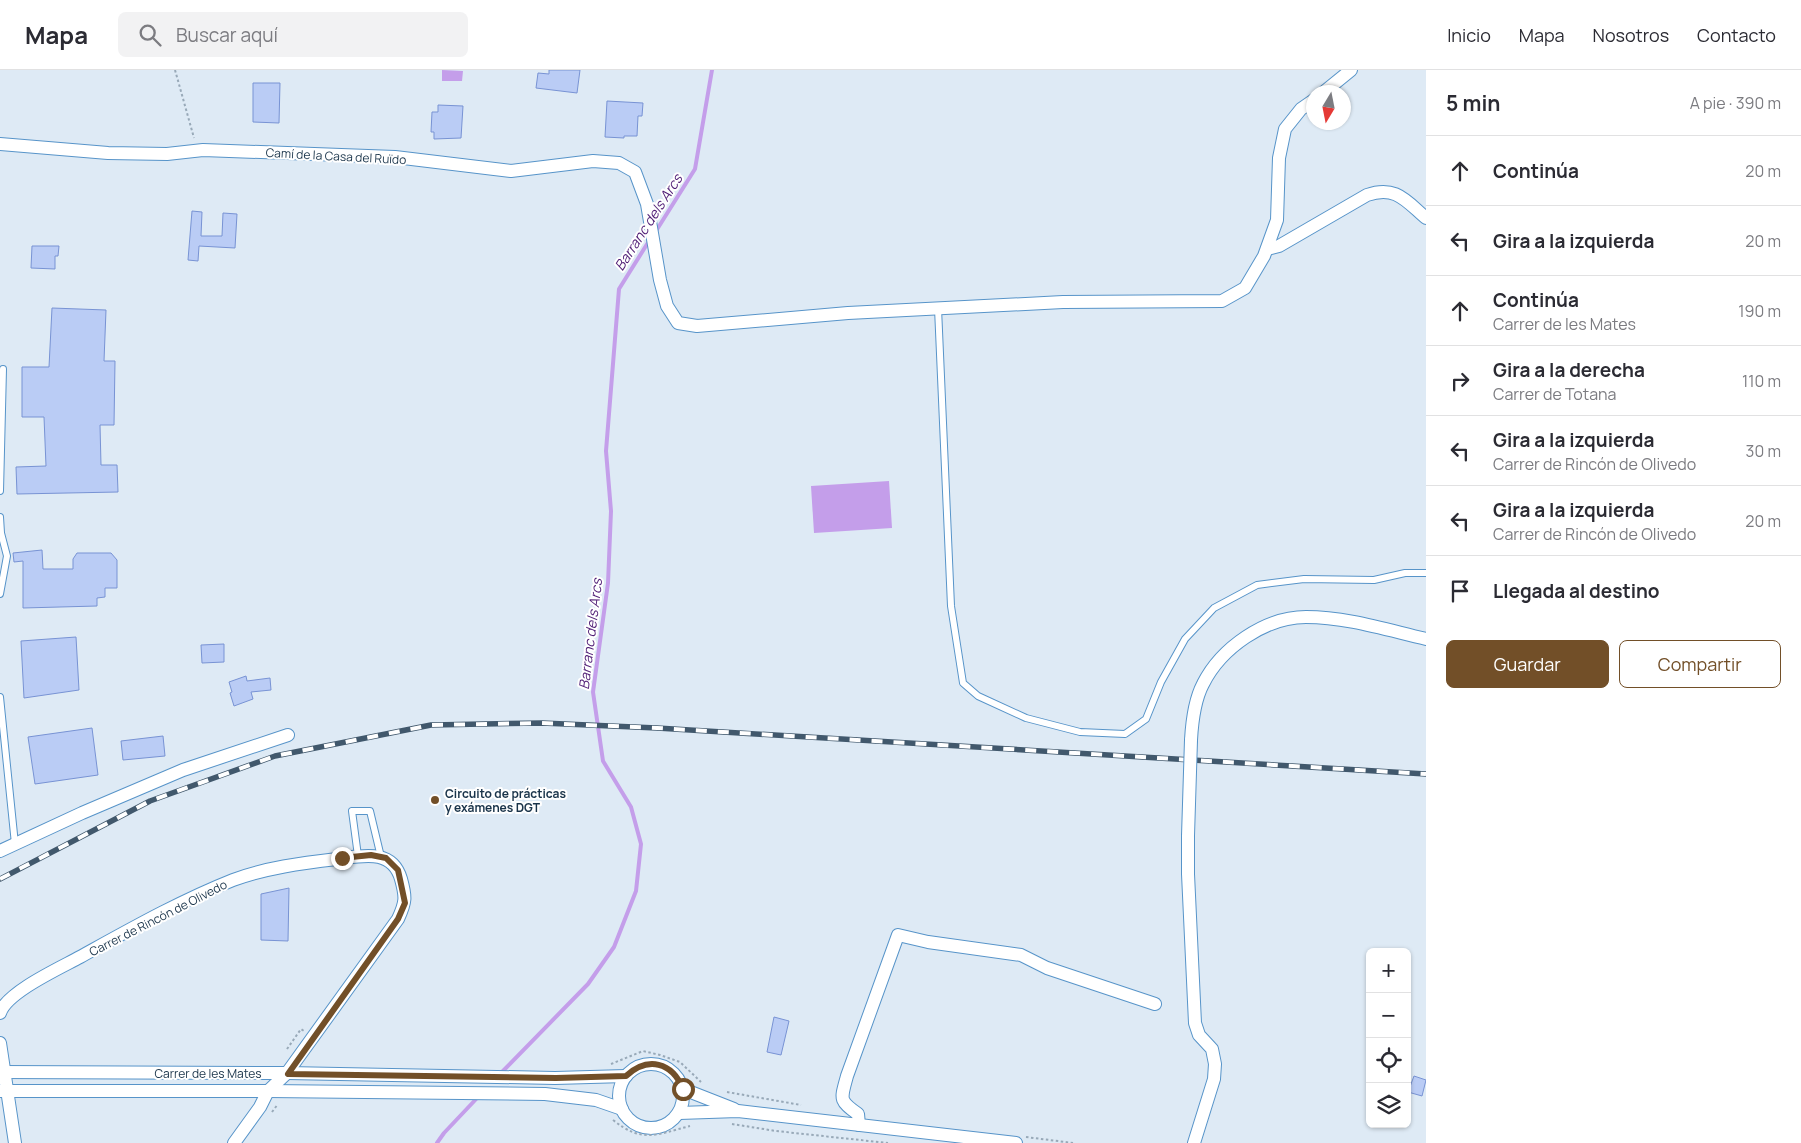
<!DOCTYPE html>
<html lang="es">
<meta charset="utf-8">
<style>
body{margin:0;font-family:Manrope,sans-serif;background:#f2f2f3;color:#2b2b33}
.controls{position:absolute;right:15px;bottom:15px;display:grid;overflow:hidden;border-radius:8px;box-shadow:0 1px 4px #0004}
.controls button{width:45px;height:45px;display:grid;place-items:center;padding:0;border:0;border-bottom:1px solid #e1e1e2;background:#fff;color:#2b2b33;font:25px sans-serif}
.compass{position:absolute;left:1306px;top:15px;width:45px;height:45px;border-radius:50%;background:#fff;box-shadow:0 1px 4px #0004;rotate:190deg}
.stop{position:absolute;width:15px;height:15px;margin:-11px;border:4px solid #724f28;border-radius:50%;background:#fff}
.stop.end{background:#724f28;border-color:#fff;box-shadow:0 1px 5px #0008}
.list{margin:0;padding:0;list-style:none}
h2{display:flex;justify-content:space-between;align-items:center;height:65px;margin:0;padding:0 20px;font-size:21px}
h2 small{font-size:16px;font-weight:400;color:#7c7c81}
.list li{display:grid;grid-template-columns:32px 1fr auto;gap:15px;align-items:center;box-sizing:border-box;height:70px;padding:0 20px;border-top:1px solid #e1e1e2}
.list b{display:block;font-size:19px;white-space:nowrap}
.list p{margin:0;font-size:16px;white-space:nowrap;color:#7c7c81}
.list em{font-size:16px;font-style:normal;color:#7c7c81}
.actions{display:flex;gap:10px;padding:15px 20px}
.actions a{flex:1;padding:11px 0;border:1px solid #724f28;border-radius:8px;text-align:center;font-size:18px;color:#724f28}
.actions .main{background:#724f28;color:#fff}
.icon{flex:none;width:28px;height:28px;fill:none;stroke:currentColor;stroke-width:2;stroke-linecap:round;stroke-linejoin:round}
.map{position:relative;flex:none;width:1426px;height:1073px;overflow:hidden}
header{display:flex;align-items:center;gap:30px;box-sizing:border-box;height:70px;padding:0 25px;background:#fff;border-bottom:1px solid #e1e1e2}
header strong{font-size:24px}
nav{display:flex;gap:28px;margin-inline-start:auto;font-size:18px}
.search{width:350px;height:45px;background:#f2f2f3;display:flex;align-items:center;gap:12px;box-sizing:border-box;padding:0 18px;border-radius:8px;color:#7c7c81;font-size:19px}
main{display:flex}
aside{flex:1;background:#fff}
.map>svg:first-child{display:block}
</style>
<header>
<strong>Mapa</strong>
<div class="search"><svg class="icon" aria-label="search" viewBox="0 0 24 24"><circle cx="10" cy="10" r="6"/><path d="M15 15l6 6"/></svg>Buscar aquí</div>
<nav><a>Inicio</a><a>Mapa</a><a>Nosotros</a><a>Contacto</a></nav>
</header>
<main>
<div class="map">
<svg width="1426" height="1073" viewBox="0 0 1426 1073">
<rect width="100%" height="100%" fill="#deeaf5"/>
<!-- water -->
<g fill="#c49eea">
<path d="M442,0L463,1L462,11H442Z"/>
<path d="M889,411L892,458L814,463L811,416Z"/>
</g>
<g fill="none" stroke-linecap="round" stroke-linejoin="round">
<!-- stream -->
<g stroke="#c49eea" stroke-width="4">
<path d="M656,161L695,99L712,0"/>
<path d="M501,1003L588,914L614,877L636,821L641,774L631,737L603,691L593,622L608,513L611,441L606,381L619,219L649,171"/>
<path d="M437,1073L444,1063L479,1026"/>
</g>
</g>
<!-- building -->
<g fill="#baccf5" stroke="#7893d4">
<path d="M549,0H580L577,23L536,18L538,3L549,4Z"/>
<path d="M253,13H280L279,53L253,52Z"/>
<path d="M607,31L643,33L642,46H638L637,66H624V68L605,67Z"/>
<path d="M438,35L463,36L461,68L434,69V62H431L432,42H438Z"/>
<path d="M192,141L202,142L201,166H222L223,143L237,144L235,178L199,176L198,191L188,190Z"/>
<path d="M32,176H59L58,186H55V199L31,198Z"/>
<path d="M52,238L106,240L104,291H115L114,355H100L101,395H117L118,422L17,424L16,397L46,396L44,347H22V297H49Z"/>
<path d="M42,480L43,499H73V489L77,483H111L117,490V518H105V527L97,528V536L23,538V491L14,492L13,483Z"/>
<path d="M76,567L79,620L24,628L21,571Z"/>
<path d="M224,574V592L202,593L201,575Z"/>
<path d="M246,606L247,611L270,608L271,620L251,622L253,629L234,636L230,623L232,622L229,612Z"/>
<path d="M92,658L98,705L35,714L28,667Z"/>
<path d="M163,666L165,686L123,690L121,671Z"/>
<path d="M289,818L288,871L261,870V824Z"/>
<path d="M774,947L789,951L781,985L767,982Z"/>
<path d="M1414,1006L1426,1010L1422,1026L1408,1022Z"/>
</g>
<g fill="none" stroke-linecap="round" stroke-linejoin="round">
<!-- service casing -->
<g stroke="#5794c9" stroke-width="8">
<g id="service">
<path d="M938,238L951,536L963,613L978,626L1026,648L1080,662L1125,664L1146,649L1161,612L1185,569L1214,538L1257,515L1304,509L1374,510L1405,503H1426"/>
<path d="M0,421L3,299"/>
<path d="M0,447L1,463L7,486L0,524"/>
<path d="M0,627L15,774"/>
<path d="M358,786L352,741H370L381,787"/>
</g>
</g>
<!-- minor casing -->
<g stroke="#5794c9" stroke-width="14">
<g id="minor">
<path d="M1324,22L1351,0"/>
<path d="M0,74L108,83L167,84L203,80L395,87L511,101L593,91L619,93L635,102L647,134L660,210L667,236L678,253L697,256L848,243L1063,232L1222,231L1245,218L1264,186L1277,150L1279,88L1285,59L1301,39L1314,30"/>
<path d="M1267,179L1279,176L1367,125C1396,115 1406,131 1426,148"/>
<path d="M1191,670C1192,652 1194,631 1203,614C1221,578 1265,547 1306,547C1346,547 1387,560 1426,569"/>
<path d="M1188,766V804L1195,953L1199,965L1212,979L1215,994L1214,1009L1194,1073"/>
<path d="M0,781L82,743L183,700L288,665"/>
<path d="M0,943C7,922 60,898 80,887C129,860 180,831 233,810C265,798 302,793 337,789C362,786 392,778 401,809C406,827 406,832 398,849L287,1003L268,1021L260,1037L234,1073"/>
<path d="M0,973L15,1073"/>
<circle cx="651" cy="1026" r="32"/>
<path d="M0,1002L287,1003L555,1008L626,1006"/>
<path d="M683,1019L734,1039"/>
<path d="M0,1021H268L545,1024L596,1030L622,1039"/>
<path d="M679,1043L738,1041L1016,1073"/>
<path d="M859,1055L858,1044C838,1030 841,1029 847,1006L898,865L928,872L1021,885L1047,898L1155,934"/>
</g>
</g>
<!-- path -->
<g stroke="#98a9b8" stroke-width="2" stroke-dasharray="2.5 2.5" stroke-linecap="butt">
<path d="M175,0L194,68"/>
<path d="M287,979L301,959L304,961"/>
<path d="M611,994L643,981L660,985L680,992L701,1012"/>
<path d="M727,1022L801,1035"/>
<path d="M272,1042L278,1034"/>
<path d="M613,1050C642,1073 655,1065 690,1056"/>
<path d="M732,1054L776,1061L888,1073"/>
<path d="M1026,1067L1073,1073"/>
</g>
<!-- service -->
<use href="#service" stroke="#fff" stroke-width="6"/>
<!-- minor -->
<use href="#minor" stroke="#fff" stroke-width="12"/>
<!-- rail casing -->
<g stroke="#41586c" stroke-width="5.5">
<path id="rail" d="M0,809L150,731L275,686L431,655L542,653L657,658L1426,704"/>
</g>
<!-- rail -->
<use href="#rail" stroke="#fff" stroke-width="4" stroke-dasharray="11" stroke-linecap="butt"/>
<!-- minor-bridge casing -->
<g stroke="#5794c9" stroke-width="14" stroke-linecap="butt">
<path id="minor-bridge" d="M1188,766L1191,670"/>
</g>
<!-- minor-bridge -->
<use href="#minor-bridge" stroke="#fff" stroke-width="12"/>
</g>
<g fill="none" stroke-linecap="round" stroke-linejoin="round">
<!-- route -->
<path stroke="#724f28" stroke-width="6" d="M342,788L371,785L386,788L398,800L405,833L398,849L288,1004L556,1008L626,1006C648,986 672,992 683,1019"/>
</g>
<!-- markers -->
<circle fill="#724f28" stroke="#fff" stroke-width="2" cx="435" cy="730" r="5"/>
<g text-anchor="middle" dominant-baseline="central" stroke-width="4" stroke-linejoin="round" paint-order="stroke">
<!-- street labels -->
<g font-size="12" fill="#1a344a" stroke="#fff">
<text transform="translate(336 86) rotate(3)">Camí de la Casa del Ruïdo</text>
<text transform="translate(158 848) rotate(-27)">Carrer de Rincón de Olivedo</text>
<text x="208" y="1003">Carrer de les Mates</text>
</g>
<!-- poi labels -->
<g font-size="12" font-weight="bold" fill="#1a344a" stroke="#fff" text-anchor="start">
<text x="445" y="723">Circuito de prácticas<tspan x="445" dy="14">y exámenes DGT</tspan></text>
</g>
<!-- water labels -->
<g font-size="14" font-style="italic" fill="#4f1d75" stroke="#fff">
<text transform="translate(648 152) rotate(-57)">Barranc dels Arcs</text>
<text transform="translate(590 564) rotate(-83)">Barranc dels Arcs</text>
</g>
</g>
</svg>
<div class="controls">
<button>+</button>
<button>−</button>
<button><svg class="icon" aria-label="locate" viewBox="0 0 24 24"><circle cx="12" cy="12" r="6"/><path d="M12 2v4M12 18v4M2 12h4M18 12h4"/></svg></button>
<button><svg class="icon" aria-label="layers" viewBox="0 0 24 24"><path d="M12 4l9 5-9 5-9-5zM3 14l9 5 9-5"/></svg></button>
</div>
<svg class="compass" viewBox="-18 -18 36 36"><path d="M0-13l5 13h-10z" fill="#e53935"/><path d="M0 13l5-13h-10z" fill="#7c7c81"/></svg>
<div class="stop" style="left:683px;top:1019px"></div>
<div class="stop end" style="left:342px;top:788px"></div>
</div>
<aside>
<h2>5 min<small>A pie · 390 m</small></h2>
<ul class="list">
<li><svg class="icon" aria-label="ahead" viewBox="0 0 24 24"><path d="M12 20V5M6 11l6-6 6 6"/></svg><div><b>Continúa</b></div><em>20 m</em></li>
<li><svg class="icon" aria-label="left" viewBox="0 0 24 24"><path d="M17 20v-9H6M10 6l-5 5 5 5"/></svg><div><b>Gira a la izquierda</b></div><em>20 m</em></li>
<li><svg class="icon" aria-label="ahead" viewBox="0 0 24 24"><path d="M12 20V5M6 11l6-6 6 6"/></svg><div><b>Continúa</b><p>Carrer de les Mates</p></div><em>190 m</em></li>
<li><svg class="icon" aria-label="right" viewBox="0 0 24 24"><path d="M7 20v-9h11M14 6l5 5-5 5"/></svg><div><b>Gira a la derecha</b><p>Carrer de Totana</p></div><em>110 m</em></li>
<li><svg class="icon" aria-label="left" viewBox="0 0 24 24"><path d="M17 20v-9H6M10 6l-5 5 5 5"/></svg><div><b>Gira a la izquierda</b><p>Carrer de Rincón de Olivedo</p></div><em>30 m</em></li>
<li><svg class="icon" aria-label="left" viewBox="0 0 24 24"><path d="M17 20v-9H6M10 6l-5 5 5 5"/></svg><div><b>Gira a la izquierda</b><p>Carrer de Rincón de Olivedo</p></div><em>20 m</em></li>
<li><svg class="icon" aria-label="arrive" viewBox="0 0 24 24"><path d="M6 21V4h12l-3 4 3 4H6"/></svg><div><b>Llegada al destino</b></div></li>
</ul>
<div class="actions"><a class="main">Guardar</a><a>Compartir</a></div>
</aside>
</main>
